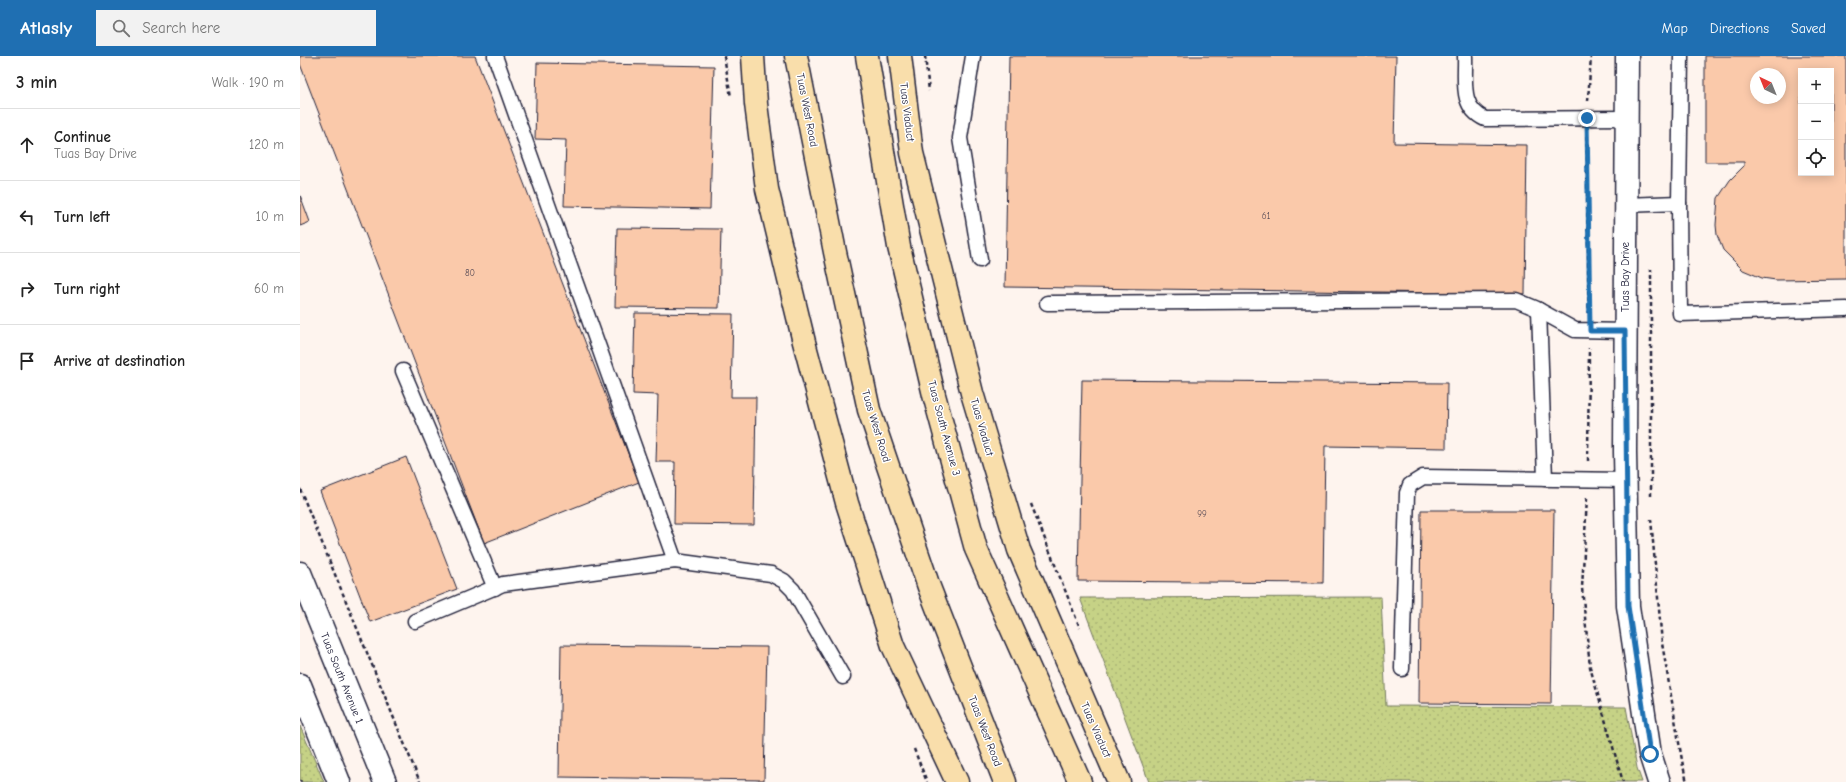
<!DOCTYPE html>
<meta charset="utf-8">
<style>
body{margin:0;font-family:"Comic Neue",sans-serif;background:#f2f2f2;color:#222}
.controls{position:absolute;right:12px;top:12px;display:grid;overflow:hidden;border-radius:0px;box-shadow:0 2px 10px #0003}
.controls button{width:36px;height:36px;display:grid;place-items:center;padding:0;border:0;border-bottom:1px solid #e0e0e0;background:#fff;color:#222;font:20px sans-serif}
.compass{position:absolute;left:1450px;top:12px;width:36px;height:36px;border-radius:50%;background:#fff;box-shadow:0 2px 10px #0003;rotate:317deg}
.stop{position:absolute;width:12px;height:12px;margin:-9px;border:3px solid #1f6fb2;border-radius:50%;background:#fff}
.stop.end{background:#1f6fb2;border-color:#fff;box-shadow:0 1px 4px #0008}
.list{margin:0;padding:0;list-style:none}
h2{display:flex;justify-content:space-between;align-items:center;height:52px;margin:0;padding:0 16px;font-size:17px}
h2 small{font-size:13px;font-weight:400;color:#767676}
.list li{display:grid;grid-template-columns:26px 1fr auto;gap:12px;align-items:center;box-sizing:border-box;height:72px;padding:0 16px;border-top:1px solid #e0e0e0}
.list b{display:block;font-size:15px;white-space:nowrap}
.list p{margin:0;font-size:13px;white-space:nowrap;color:#767676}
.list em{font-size:13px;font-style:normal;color:#767676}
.icon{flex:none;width:22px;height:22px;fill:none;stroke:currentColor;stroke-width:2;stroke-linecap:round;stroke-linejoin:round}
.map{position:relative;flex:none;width:1546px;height:726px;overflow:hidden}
header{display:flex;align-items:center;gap:24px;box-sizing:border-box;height:56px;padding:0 20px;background:#1f6fb2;color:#fff}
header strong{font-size:19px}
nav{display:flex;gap:22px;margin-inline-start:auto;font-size:14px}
.search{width:280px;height:36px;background:#f2f2f2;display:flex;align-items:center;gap:10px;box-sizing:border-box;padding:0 14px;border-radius:0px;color:#767676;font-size:15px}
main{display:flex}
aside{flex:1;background:#fff}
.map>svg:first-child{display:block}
</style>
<header>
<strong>Atlasly</strong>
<div class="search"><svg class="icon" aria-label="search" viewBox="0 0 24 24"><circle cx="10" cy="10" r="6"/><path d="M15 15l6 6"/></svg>Search here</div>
<nav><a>Map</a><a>Directions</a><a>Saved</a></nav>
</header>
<main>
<aside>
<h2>3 min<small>Walk · 190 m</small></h2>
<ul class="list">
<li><svg class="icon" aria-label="ahead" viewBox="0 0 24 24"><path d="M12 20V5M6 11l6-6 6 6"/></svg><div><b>Continue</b><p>Tuas Bay Drive</p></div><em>120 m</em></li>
<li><svg class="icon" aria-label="left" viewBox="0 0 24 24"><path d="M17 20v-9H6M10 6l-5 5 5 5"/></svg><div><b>Turn left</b></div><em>10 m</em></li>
<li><svg class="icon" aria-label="right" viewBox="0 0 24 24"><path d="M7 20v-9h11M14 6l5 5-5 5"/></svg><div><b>Turn right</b></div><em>60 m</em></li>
<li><svg class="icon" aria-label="arrive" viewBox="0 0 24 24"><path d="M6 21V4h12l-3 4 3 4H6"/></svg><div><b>Arrive at destination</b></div></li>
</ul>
</aside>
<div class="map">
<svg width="1546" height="726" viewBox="0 0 1546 726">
<defs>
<pattern id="grass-dots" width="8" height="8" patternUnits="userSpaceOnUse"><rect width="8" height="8" fill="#c6d286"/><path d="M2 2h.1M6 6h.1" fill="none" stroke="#aab475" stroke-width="1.8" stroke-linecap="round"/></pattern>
</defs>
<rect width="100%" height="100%" fill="#fef4ee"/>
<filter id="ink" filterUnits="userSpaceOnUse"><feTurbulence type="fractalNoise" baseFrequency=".025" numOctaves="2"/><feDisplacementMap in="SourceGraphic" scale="8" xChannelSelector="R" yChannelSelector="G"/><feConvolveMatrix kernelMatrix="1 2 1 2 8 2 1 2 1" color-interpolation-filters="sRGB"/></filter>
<g filter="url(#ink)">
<!-- grass -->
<g fill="url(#grass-dots)" stroke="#747a60">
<path d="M1081,541L1086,650L1326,651L1337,712L1342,726H849L780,542Z"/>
<path d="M0,670L24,726H0Z"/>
</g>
<!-- building -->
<g fill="#fac9aa" stroke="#22223b" fill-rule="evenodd">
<path d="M0,0H175L339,426L184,487L0,8Z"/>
<path d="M709,0H1096L1094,87L1227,89L1225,238L705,231Z"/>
<path d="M1405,0H1546V223L1476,224L1462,222L1443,214L1423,194L1417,179L1416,169L1418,142L1430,124L1444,110V106H1405ZM1501,15H1531V117H1501ZM1456,18H1480V42H1456Z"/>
<path d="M237,7L414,10L410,153L264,150L266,84L235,83Z"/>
<path d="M0,139L10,166L0,170Z"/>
<path d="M317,172L421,173L419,252L315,251Z"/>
<path d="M335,257L433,258L431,341H456L454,469L374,468L375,406H356L358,339L333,338Z"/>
<path d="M782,324L1147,327L1146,392L1025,390L1023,527L778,525Z"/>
<path d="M106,401L157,533L70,566L20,435Z"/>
<path d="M1121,454H1254L1251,648L1119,647Z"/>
<path d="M261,589L467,591L464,724L259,721Z"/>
</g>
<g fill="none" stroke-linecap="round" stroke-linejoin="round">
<!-- lane casing -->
<g stroke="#22223b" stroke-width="17">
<g id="lane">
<path d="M195,0L375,505"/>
<path d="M673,0L660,82L680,204"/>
<path d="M1165,0C1166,24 1159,51 1185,63L1326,62"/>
<path d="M1381,0L1379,147L1380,258L1546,253"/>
<path d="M1325,149L1379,147"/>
<path d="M747,247L1216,244L1235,252L1275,274L1325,275"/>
<path d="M1239,254L1245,423"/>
<path d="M103,315L195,532"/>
<path d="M115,565L203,528L375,505L471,518L484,525L493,534L543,621"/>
<path d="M1102,613L1107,437L1110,429L1123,421L1326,424"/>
</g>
</g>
<!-- street casing -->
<g stroke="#22223b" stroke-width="25">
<path id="street" d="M1327,0L1325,396L1328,550L1350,698L1359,726"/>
</g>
<!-- secondary casing -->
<g stroke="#22223b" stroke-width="25">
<g id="secondary">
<path d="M0,517L85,726"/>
<path d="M0,629L39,726"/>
</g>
</g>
<!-- primary casing -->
<g stroke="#22223b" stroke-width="25">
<g id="primary">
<path d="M453,0L456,48L467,133L504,286L547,447L593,590L657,726"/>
<path d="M496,0L535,196L569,354L629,531L705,726"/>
<path d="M567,0L599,191L634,339L676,493L780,726"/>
<path d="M600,0L612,97L672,337L719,494L819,726"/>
</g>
</g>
<!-- path -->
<g stroke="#22223b" stroke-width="2.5" stroke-dasharray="4 3" stroke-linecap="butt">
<path d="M424,0L431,41"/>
<path d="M625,0L629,35"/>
<path d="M1288,45L1291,0"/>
<path d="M1287,80L1289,257"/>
<path d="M1288,405L1289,292"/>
<path d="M0,433L120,726"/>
<path d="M1351,440V213"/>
<path d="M1287,442L1282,532L1290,611L1323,726"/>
<path d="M731,448L780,572"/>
<path d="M1351,463L1362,587L1383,710L1387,726"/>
<path d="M614,693L627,726"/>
<path d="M0,724L1,726"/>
</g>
<!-- lane -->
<use href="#lane" stroke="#fff" stroke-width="14"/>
<!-- street -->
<use href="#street" stroke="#fff" stroke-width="22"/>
<!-- secondary -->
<use href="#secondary" stroke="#fff" stroke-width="22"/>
<!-- primary -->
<use href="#primary" stroke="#f9deab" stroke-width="22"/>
</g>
</g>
<g fill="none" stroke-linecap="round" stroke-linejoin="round" filter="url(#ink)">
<!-- route -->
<path stroke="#1f6fb2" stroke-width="5" d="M1287,62L1290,275H1325L1328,550L1350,698"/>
</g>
<g text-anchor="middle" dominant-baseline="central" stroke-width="3" stroke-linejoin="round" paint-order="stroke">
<!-- number labels -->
<g font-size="9" fill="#584c57">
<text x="966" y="160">61</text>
<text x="170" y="217">80</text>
<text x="902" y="458">99</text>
</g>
<!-- street labels -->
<g font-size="11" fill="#22223b" stroke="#fff">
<text transform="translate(507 54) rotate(79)">Tuas West Road</text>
<text transform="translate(607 56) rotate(83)">Tuas Viaduct</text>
<text transform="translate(1325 221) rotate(-90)">Tuas Bay Drive</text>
<text transform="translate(576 370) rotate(73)">Tuas West Road</text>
<text transform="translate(682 371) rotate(74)">Tuas Viaduct</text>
<text transform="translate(644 372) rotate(75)">Tuas South Avenue 3</text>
<text transform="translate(42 622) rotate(68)">Tuas South Avenue 1</text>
<text transform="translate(796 674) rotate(66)">Tuas Viaduct</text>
<text transform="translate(685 675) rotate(69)">Tuas West Road</text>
</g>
</g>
</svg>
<div class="controls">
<button>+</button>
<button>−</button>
<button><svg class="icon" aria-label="locate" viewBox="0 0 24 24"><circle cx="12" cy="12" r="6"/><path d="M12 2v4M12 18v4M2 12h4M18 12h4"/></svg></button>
</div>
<svg class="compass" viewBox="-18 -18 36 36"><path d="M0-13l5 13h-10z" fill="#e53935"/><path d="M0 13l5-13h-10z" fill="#767676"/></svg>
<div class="stop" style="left:1350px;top:698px"></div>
<div class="stop end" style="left:1287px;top:62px"></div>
</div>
</main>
